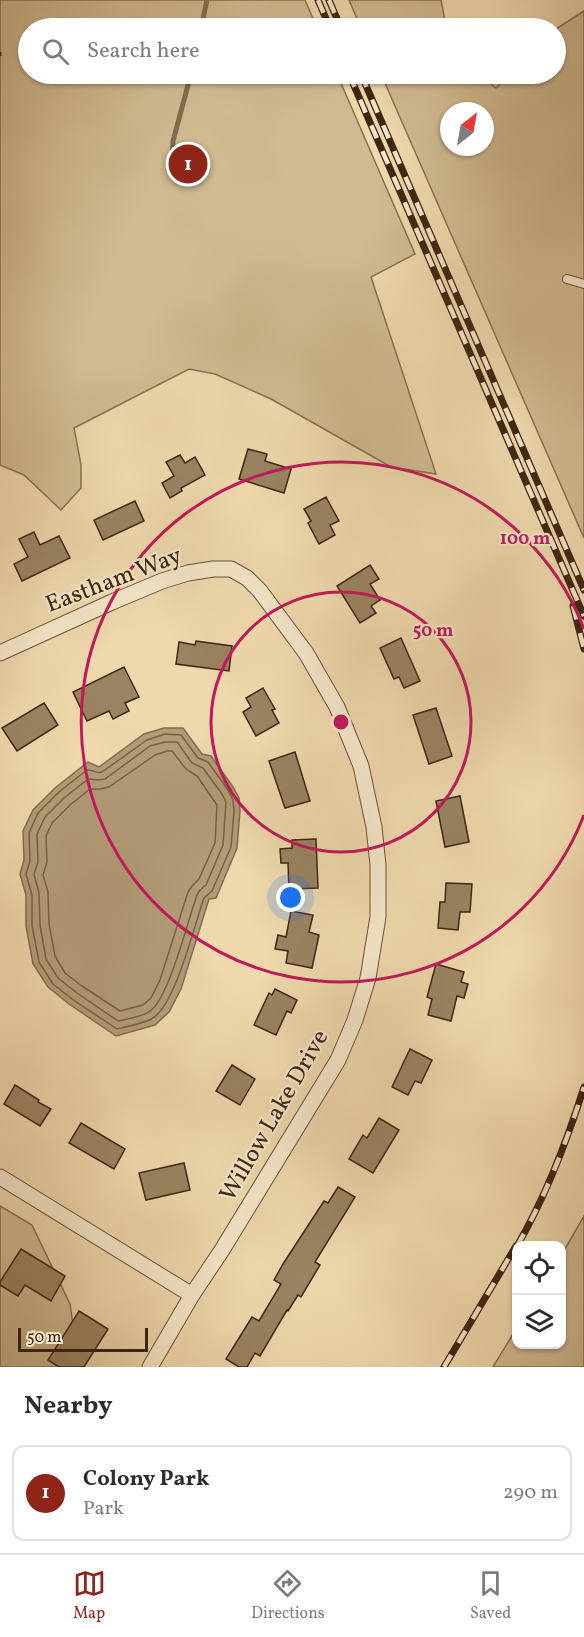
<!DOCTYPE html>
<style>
body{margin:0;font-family:Vollkorn,serif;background:#f2f2f3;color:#2b2b33}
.controls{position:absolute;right:18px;bottom:18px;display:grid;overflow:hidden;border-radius:12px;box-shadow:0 2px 4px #0004}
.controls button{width:54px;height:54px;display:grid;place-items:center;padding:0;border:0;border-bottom:2px solid #e1e1e2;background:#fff;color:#2b2b33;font:30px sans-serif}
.compass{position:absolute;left:440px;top:102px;width:54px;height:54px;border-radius:50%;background:#fff;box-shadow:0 2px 4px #0004;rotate:31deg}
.scale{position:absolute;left:18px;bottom:15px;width:130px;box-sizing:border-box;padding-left:6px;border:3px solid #3f2611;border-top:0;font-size:16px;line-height:21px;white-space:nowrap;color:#3f2611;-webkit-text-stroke:4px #f4e6c9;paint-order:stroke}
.you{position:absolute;left:291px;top:898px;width:21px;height:21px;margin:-15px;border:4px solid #fff;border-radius:50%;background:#1a73e8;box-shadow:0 0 0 9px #1a73e833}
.badge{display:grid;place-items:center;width:39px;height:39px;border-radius:50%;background:#8f2418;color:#fff;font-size:20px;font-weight:700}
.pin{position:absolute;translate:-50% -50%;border:3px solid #fff;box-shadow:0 2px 6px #0006}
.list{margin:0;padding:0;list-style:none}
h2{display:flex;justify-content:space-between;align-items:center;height:78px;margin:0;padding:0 24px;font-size:26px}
h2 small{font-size:20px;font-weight:400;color:#7c7c81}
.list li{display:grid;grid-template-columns:39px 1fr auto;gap:18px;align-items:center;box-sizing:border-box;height:96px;margin:0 12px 12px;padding:0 12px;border:2px solid #e1e1e2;border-radius:12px}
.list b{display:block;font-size:22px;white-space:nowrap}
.list p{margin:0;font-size:20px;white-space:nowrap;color:#7c7c81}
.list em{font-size:20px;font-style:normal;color:#7c7c81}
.icon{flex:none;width:33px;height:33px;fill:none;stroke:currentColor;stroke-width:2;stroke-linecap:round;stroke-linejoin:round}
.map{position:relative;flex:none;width:584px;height:1367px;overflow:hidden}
.search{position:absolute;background:#fff;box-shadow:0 2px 4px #0004;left:18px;right:18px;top:18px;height:66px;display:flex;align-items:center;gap:15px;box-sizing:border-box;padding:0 21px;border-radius:33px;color:#7c7c81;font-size:22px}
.sheet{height:186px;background:#fff}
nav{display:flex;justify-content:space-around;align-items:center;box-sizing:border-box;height:84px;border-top:2px solid #e1e1e2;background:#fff;font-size:16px;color:#7c7c81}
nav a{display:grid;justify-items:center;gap:3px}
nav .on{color:#8f2418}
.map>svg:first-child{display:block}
</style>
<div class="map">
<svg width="584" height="1367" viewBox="0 0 584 1367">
<rect width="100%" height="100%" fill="#eed8ac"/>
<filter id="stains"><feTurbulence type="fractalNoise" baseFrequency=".00333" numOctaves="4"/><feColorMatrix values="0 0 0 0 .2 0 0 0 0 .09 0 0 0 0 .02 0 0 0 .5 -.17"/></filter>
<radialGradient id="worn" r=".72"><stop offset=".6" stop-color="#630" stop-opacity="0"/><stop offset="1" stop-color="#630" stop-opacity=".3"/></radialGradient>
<!-- green -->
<g fill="#d0ba92" stroke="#887052" stroke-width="1.5" fill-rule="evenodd">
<path d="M0,0H305L317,28H28V74H337L415,254L371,277L436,474L391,467L271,399L215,374L189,369L74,428L81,465V488L61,510L24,475L0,465Z"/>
<path d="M349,0H441L445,21L449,28H361Z"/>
<path d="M584,11V538L381,74H478L496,88L510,74H556V29ZM449,111H485V147H449Z"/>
<path d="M0,1206L32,1225L70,1304L79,1367H0Z"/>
<path d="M584,1216V1367H493L516,1329V1344H562V1254Z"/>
</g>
<!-- water -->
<path fill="#b29b77" stroke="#846c4e" stroke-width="1.5" d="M164,728H183L202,754L211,756L233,787L239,798L240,811L237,848L216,898L209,899L181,989L169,1012L155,1025L116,1036L69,1004L48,987L33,964L26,926V895L20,874L24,860L23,831L33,810L55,788L88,762L99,767L144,734Z"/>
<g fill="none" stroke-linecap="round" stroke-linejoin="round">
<!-- shore -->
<g stroke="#786044" stroke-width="1.5">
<path d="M165,734L181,735L198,758L208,762L228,790L233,800L234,811L231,847L212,891L204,898C194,926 176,1003 153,1018C145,1023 126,1027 117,1029L72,999L53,984L39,962L32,925V895L26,874L30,861L29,833L38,813L59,792L87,770C92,769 96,774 102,772L147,740Z"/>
<path d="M165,742H177L192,763L203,768L222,794L226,802L223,845L206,885L200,890L197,895C188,920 169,998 150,1011C142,1017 128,1019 118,1021L77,993L58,978L46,959L40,925L39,893L34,874L38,862L37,834L45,817L64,798L88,779L98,780L105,779L150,746Z"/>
<path d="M167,751H172L186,769L197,776L217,805L215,843L199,879L192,886L188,892L160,980L151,998L143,1005L120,1011L82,986L65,973L55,956L49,924L48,892L43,875L47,862L46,836L52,823L70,805L90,789H100L109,787L155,755Z"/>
</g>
<!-- stream -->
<g stroke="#846c4e" stroke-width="5">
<path d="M201,28L207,0"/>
<path d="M172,174L173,141L191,74"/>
</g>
</g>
<!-- building -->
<g fill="#9a8362" stroke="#3f2611" stroke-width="1.5">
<path d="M248,449L267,454L265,461L291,469L284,493L239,479Z"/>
<path d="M180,455L185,463L195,457L205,475L181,488L182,491L170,498L162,483L174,476L166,462Z"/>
<path d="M326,497L339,521L330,525L335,535L319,544L308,523L311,521L304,509Z"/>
<path d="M135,501L144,521L103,540L94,520Z"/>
<path d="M34,532L40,545L59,536L70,558L22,581L14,564L28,557L19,539Z"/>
<path d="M370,565L379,579L370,584L380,600L371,606L376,613L360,623L337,586Z"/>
<path d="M401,638L420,681L404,688L399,677L394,679L380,648Z"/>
<path d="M196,641L232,646L229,671L176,664L179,642L195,645Z"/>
<path d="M124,667L139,697L125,703L129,711L113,719L109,711L87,721L73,692Z"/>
<path d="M263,688L275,709L272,710L279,723L256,736L243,712L251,707L246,698Z"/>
<path d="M44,703L58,725L17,751L2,728Z"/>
<path d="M436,708L452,756L429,764L413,715Z"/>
<path d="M295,752L310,801L285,808L269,761Z"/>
<path d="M460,796L469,842L445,847L436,801Z"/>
<path d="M316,839L318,888L289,889L288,863H281L280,849L292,848V840Z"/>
<path d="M446,883L472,884L470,912H460L458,930L438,928L440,902H445Z"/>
<path d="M291,911L313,915L309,932L319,935L312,968L286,963L288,951L275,949L278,935L286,937Z"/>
<path d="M436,964L464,972L461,982L468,984L464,998L457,996L451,1021L428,1015L432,999L427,997Z"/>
<path d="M275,989L297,1000L291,1013L287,1011L276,1035L254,1025L269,993L272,995Z"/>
<path d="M410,1049L432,1060L421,1083L415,1081L408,1095L392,1087Z"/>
<path d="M232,1065L255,1079L240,1105L216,1091Z"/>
<path d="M15,1085L39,1100L38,1102L51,1109L40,1126L4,1104Z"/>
<path d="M379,1118L399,1130L373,1173L349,1159L363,1135L367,1138Z"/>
<path d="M81,1123L125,1149L114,1169L69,1143Z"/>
<path d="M184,1163L190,1190L146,1200L139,1173Z"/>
<path d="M338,1187L355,1197L315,1262L320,1265L301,1297L298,1295L288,1311L287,1310L260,1356L255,1353L247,1367H239L226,1359L252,1317L259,1321L281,1284L274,1280L283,1264L324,1201L328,1203Z"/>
<path d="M21,1249L65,1276L51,1301L25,1285L18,1296L0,1285V1282Z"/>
<path d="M79,1311L108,1329L84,1367H59L48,1360Z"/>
</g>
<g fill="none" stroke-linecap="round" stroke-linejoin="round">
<!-- service casing -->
<g stroke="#6b5238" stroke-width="10">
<path id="service" d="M567,279L584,284"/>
</g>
<!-- minor casing -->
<g stroke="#6b5238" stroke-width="17">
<g id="minor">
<path d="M0,653L112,602L162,581L188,573L213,569H231L247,578L260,591L306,653L337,707L361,766L374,827L378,865V917L368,978L355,1020L338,1060L222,1250L192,1295L150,1367"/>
<path d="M0,1177L192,1295"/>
</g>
</g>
<!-- path -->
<path stroke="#3f2611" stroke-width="3" stroke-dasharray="4.5 3" stroke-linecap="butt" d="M0,52V56"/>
<!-- service -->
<use href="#service" stroke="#f4e6c9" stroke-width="8"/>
<!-- minor -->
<use href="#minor" stroke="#f4e6c9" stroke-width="15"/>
<!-- rail casing -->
<g stroke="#3f2611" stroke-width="7">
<g id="rail">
<path d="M318,0L330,28"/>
<path d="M329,0L341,28"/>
<path d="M349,74L584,616"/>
<path d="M361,74L584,590"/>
<path d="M573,606L584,649"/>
<path d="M517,1246C546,1196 567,1141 584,1087"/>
<path d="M444,1367L516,1246"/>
</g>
</g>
<!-- rail -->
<use href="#rail" stroke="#f4e6c9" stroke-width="4.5" stroke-dasharray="14" stroke-linecap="butt"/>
</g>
<!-- distance rings -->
<g fill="none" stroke="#c2185b" stroke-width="3">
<circle cx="341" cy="722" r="130"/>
<path d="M584 815A260 260 0 1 1 584 629"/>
</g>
<g text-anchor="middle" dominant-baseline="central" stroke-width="4.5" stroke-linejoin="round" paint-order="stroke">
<!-- street labels -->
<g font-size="24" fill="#3f2611" stroke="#f4e6c9">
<text transform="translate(114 581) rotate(-21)">Eastham Way</text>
<text transform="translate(275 1116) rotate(-60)">Willow Lake Drive</text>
</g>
</g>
<circle cx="341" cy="722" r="9" fill="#c2185b" stroke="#f4e6c9" stroke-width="3"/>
<g font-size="18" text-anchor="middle" font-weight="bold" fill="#c2185b" stroke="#f4e6c9" stroke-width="4.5" stroke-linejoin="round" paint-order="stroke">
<text x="525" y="544">100 m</text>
<text x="433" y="636">50 m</text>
</g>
<rect width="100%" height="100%" filter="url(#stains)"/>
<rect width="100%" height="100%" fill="url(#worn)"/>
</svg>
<div class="controls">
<button><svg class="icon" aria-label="locate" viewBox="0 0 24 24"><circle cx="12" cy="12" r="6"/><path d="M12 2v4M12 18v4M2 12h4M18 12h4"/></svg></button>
<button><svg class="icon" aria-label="layers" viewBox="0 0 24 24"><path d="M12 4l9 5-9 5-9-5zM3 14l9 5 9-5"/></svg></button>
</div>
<svg class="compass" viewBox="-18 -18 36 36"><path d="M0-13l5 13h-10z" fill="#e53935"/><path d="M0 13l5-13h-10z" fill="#7c7c81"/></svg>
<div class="scale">50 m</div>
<div class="you"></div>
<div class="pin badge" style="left:188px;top:164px">1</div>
<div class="search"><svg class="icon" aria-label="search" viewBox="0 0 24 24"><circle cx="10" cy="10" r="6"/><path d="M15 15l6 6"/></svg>Search here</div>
</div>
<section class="sheet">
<h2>Nearby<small></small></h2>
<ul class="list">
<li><span class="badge">1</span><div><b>Colony Park</b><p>Park</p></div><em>290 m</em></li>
</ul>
</section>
<nav>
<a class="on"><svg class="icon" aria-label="map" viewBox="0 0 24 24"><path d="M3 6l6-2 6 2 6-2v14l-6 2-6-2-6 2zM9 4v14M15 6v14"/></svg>Map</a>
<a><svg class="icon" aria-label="directions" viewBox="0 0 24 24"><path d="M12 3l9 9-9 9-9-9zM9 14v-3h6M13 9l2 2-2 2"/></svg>Directions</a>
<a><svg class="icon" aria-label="saved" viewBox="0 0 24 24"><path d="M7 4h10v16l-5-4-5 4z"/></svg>Saved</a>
</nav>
